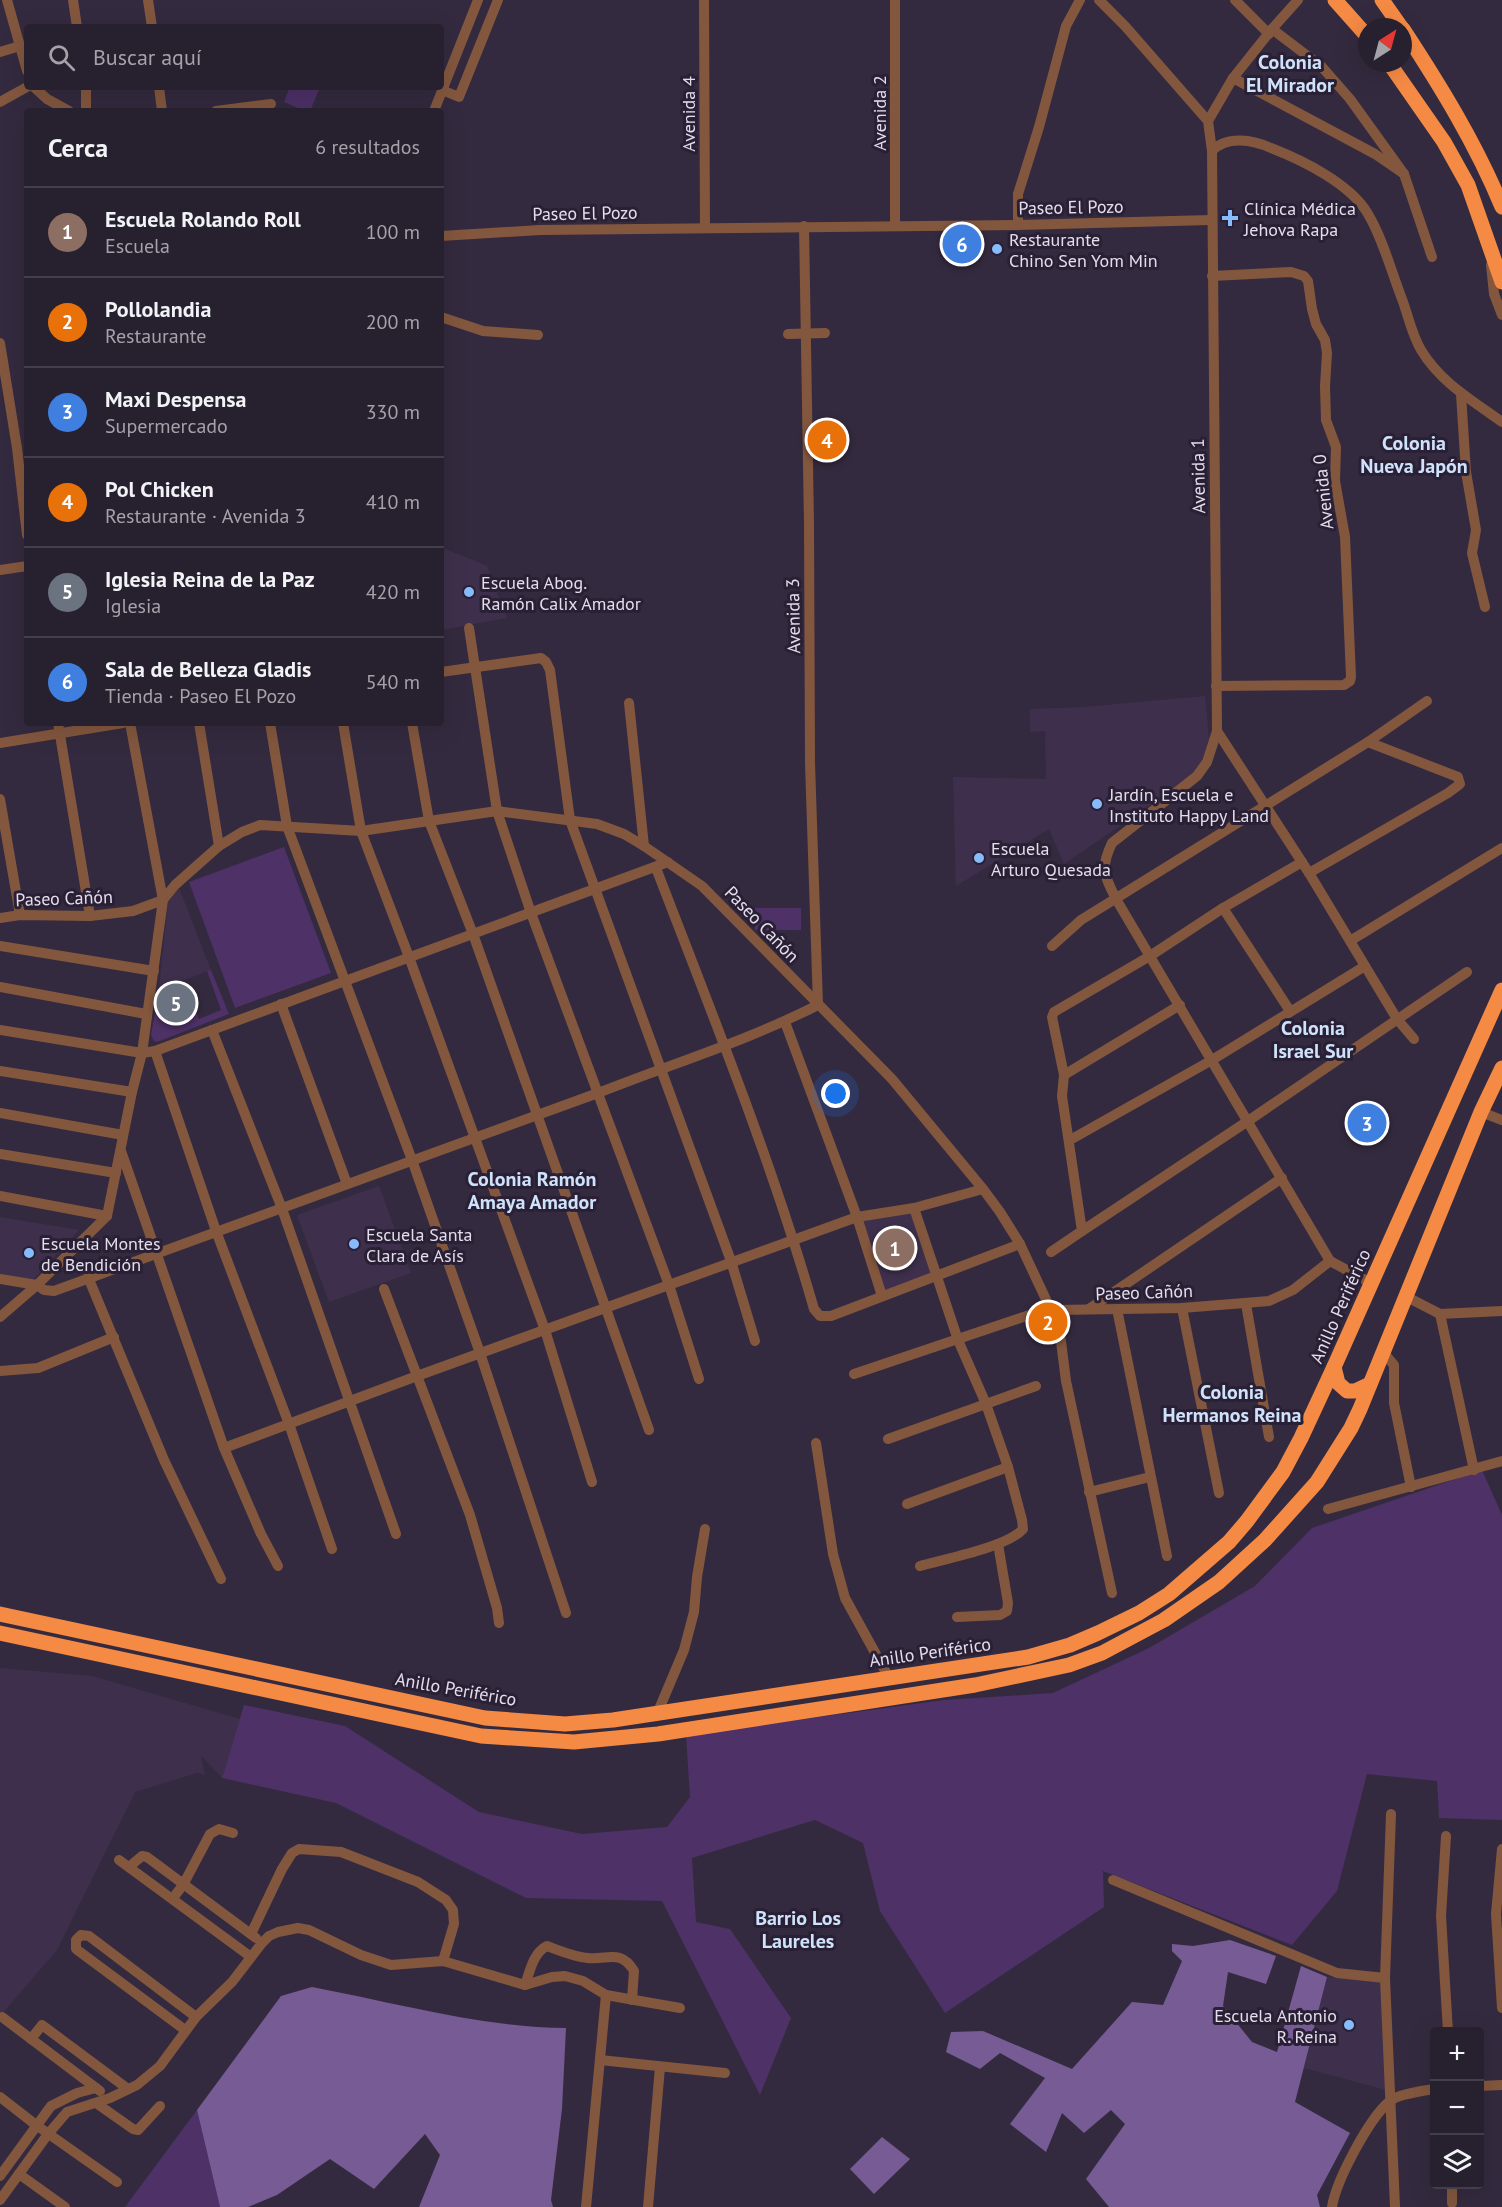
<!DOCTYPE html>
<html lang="es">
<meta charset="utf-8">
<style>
body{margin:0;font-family:"PT Sans",sans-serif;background:#332d3b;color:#f1f3f6}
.controls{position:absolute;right:18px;bottom:18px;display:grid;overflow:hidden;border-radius:6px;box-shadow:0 6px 24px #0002}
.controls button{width:54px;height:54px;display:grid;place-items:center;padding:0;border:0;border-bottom:2px solid #433e4b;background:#27202f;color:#f1f3f6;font:30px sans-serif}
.compass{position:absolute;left:1358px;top:18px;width:54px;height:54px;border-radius:50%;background:#27202f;box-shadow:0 6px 24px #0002;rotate:36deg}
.you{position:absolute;left:836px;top:1094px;width:21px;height:21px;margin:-15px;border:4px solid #fff;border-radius:50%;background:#1a73e8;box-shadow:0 0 0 9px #1a73e833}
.badge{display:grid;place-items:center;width:39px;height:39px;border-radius:50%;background:#88bbfc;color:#fff;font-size:20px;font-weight:700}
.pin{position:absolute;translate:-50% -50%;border:3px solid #fff;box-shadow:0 2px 6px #0006}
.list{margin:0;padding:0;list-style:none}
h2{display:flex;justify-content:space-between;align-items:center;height:78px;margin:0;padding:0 24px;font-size:26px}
h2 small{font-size:20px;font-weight:400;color:#a4a3aa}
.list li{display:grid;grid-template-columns:39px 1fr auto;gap:18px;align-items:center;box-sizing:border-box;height:90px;padding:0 24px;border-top:2px solid #433e4b}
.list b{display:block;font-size:22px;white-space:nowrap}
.list p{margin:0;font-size:20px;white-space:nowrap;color:#a4a3aa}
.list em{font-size:20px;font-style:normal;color:#a4a3aa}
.icon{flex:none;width:33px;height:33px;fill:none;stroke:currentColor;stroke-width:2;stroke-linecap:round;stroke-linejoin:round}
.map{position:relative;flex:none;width:1502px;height:2207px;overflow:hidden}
.search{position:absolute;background:#27202f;box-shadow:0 6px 24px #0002;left:24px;top:24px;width:420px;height:66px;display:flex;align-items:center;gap:15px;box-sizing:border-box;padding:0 21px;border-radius:6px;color:#a4a3aa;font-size:22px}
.panel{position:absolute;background:#27202f;box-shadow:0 6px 24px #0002;left:24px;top:108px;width:420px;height:618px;border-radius:6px}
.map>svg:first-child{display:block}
</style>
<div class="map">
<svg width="1502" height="2207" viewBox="0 0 1502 2207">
<rect width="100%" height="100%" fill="#342a3f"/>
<!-- built -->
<g fill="#3e304c">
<path d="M441,547L487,566L507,618L441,630Z"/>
<path d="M1205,696L1209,739L1200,766L1194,775L1064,864L1049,829L956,886L953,777L1046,779L1045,731L1030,732V709L1084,707Z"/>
<path d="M179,888L211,970L159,989L168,902Z"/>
<path d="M379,1186L411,1273L329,1302L297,1215Z"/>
<path d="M913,1210L933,1275L880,1296L856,1221Z"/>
<path d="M0,1217L79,1230L32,1281L0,1275Z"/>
<path d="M0,1668L92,1676L240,1719L222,1778L201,1755L205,1775L197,1773L135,1792L57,1950L0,2016Z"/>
<path d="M1327,1977L1381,1981L1386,2090L1304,2068Z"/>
</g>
<!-- green -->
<g fill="#4d3167">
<path d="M290,87H320L310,111H305L284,102Z"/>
<path d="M284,847L331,973L235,1008L189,882Z"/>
<rect x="755" y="908" width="46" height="22"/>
<path d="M211,970L229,1014L157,1042L154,1041L151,1035L159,989L170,1025L194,1017L187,996L190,995L199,1019L221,1010L207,971Z"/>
<path d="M1482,1470L1502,1515V1820L1439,1818L1437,1781L1367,1774L1337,1891L1292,1945L1103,1871L1104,1907L945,2013L880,1911L863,1843L815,1820L692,1858L696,1922L730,1929L791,2018L760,2095L662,1901L526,1898L336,1803L222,1778L244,1705L345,1726L479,1812L582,1834L667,1827L690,1797L686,1735L944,1700L1053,1693L1149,1648L1255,1586L1312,1528Z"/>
<path d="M197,2110L220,2207H125Z"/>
</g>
<!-- forest -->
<g fill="#775b95">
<path d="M1230,1940L1276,1956L1266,1984L1228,1972L1223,2006L1252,2042L1277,2052L1301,1966L1327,1977L1295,2102L1350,2133L1317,2195L1320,2207H1109L1086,2179L1125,2124L1111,2110L1084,2133L1062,2113L1046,2152L1010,2124L1045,2078L1000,2053L980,2069L946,2052L951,2032L983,2031L1072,2069L1132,2002L1163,2005L1182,1961L1172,1951V1944L1193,1946Z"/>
<path d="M312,1987C397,2003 479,2027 566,2028L562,2109L551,2200L553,2207H419L440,2155L425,2134L374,2189L330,2159L277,2195L248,2207H220L197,2110L281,1996Z"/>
<path d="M882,2137L910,2159L874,2194L850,2169Z"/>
</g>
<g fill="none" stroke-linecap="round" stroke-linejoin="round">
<!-- minor -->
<g stroke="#83573e" stroke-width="10">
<path d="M7,0L27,71"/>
<path d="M73,0L77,27"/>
<path d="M148,0L152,27"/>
<path d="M704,0L705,228"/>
<path d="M895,0V226"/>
<path d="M1099,0L1125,26L1208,121L1212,151L1217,731L1207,762L1197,776L1112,843C1100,868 1104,875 1116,899L1330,1261"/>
<path d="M1235,0L1269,34"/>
<path d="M1272,29L1298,0"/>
<path d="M0,52L20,46"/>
<path d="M1233,78L1375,154L1404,174L1432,257"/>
<path d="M34,87L47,99L69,111"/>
<path d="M159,87L162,111"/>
<path d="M442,90L459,97L498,0"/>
<path d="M0,102L27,87"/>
<path d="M86,111V87"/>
<path d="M216,111L271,104"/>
<path d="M434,111L478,0"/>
<path d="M1208,121L1233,78L1272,29L1322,67L1350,99L1404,174"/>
<path d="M1212,151C1227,135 1253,140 1271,148C1302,160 1351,184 1368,214C1383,239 1391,271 1402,299C1408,315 1412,335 1421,350C1441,383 1472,400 1502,422"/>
<path d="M1018,225V194L1039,127L1066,26L1080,0"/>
<path d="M804,226L809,524L810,763L818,1005"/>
<path d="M441,236L540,230L1018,225L1211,220"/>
<path d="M1491,265L1494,294L1502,315"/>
<path d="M1212,276L1291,272L1304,276L1308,281L1312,309L1316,324L1325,340L1327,353L1325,386L1326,420L1336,447L1335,481L1345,537L1351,677L1350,681L1344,685L1216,686"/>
<path d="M441,317L483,331L538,335"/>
<path d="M788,334L825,333"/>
<path d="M0,343L17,448L27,535"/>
<path d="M1461,394L1466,472L1476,530L1472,553L1485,607"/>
<path d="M0,570L27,566"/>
<path d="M469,628L497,811L531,913L669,1285L699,1379"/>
<path d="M441,672L541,658L546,662L550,670L570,820L731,1261L755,1341"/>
<path d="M629,703L644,846"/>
<path d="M58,723L90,916"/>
<path d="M199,723L219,846"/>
<path d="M270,723L287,826L412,1160L480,1353L566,1613"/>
<path d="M343,723L361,831L409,957L545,1330L592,1482"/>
<path d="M412,723L429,821L473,934L649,1430"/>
<path d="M1217,731L1309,873L1397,1019L1414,1039"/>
<path d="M1368,742L1427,701"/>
<path d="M0,743L123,723"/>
<path d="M0,799L20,915"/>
<path d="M656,868C712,1014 771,1159 814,1309L820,1316H831L1020,1244"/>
<path d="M1223,908L1290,1011"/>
<path d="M0,918L20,915L90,916L133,911L163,900L175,885L219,846L242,832L260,825L361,831L497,811L597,824L624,834L644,846L702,886L892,1079L983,1189L1000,1212L1020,1244L1050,1308L1057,1310L1182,1308L1269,1301L1293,1290L1330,1261"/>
<path d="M1350,941L1502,848"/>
<path d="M0,946L154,971"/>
<path d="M1052,946L1081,920L1368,742L1458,777L1460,784L1448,793L1309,873"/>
<path d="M0,987L146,1014"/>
<path d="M281,1004L347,1184"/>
<path d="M785,1022L857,1217L882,1296"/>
<path d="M0,1030L142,1053L155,1051L668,862"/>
<path d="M212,1030L281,1206L396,1534"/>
<path d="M155,1051L216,1231L289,1424L332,1549"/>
<path d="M0,1071L132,1092"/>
<path d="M1064,1075L1180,1005"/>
<path d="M1481,1112L1502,1120"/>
<path d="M0,1113L123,1135"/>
<path d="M1070,1140L1212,1060L1365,966"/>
<path d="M121,1151L224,1448L261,1534L278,1566"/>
<path d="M0,1154L116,1173"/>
<path d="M0,1196L107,1216"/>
<path d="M914,1208L958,1340L986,1404L1008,1467L1022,1520L1023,1529C1008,1547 944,1559 920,1566"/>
<path d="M1082,1231L1248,1121L1467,972"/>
<path d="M1051,1252L1082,1231L1062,1096L1064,1075L1052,1017L1054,1012L1150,956L1223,908L1302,862"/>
<path d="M1330,1261L1371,1283"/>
<path d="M88,1277L164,1460L221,1579"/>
<path d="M0,1279L37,1285L44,1290L54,1291L598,1093C671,1064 747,1041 818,1005"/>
<path d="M384,1289L470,1515L497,1608L499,1623"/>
<path d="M1405,1296L1440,1314L1502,1311"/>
<path d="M1246,1304L1269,1437"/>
<path d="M1182,1308L1219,1493"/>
<path d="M1089,1309L1282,1178"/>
<path d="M1117,1309L1167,1556"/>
<path d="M1057,1310L1066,1381L1112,1593"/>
<path d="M1440,1314L1474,1470"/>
<path d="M0,1317L37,1285L107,1216L132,1092L142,1053L163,900L130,723"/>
<path d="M1383,1352L1394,1365V1403L1411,1487"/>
<path d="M0,1371L38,1368L114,1337"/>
<path d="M854,1374L1050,1308"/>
<path d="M888,1439L1036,1386"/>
<path d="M816,1443L833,1554L845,1598L889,1678"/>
<path d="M224,1448L417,1376L857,1217L914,1208L983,1189"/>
<path d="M1089,1492L1150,1477"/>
<path d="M907,1504L1008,1467"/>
<path d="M1328,1509L1502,1461"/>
<path d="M957,1617L1000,1615L1007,1611L1008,1603L998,1544"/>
<path d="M657,1714L684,1650L694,1612L697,1577L705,1529"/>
<path d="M1391,1814L1385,1978L1395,2207"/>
<path d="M1446,1836L1441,1916L1448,2032"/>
<path d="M1502,1849L1496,1914L1502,2008"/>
<path d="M119,1860L251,1957"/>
<path d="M129,1867L142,1856L147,1857L256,1938"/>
<path d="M1113,1880L1337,1973L1385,1978"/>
<path d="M173,1898L183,1885L210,1834L219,1829L233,1833"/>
<path d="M251,1934L282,1869L292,1853L299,1849L341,1852L418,1882L446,1900L453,1910L454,1924L443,1961"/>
<path d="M525,1985C530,1971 533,1953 547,1946C560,1951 574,1957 588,1958C608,1960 621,1949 634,1971L632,2000"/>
<path d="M2,2017L100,2091"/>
<path d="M185,2030L76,1949V1940L81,1935L89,1936L196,2017"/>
<path d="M31,2039L42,2025L128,2089"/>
<path d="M600,2060L725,2073"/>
<path d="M1480,2086L1502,2085"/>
<path d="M0,2097L36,2125L117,2182"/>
<path d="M96,2103L133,2129L138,2130L160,2106"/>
<path d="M19,2174L65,2207"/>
<path d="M0,2176L51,2106L77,2093L96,2088"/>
<path d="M1452,2184V2203"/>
<path d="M0,2200L48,2134L67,2112L110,2098L137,2085L160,2066L196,2017L232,1982L262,1943L269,1936L278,1932L298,1928L309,1930L361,1955L391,1965L443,1961L525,1985L552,1977L565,1976L583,1981L606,1995L680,2008"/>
<path d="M586,2207L606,1995"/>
<path d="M648,2207L660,2067"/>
<path d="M1332,2207C1336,2181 1369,2118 1390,2101C1398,2094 1423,2091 1434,2089"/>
</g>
<!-- highway -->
<g stroke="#f58a44" stroke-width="15">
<path d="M1335,0L1367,36"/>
<path d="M1382,0L1401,27"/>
<path d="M1403,29C1441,87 1476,144 1502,207"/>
<path d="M1389,63L1444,142L1468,185L1502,282"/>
<path d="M1334,1367L1338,1383L1347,1391H1355L1370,1384"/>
<path d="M0,1614L485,1718L565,1724L613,1720L1028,1657L1070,1645L1098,1633L1139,1613L1169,1594L1229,1542L1247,1521L1283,1472L1301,1438L1334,1367L1502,990"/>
<path d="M0,1633L481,1736L574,1742L658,1734L975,1685L1069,1665L1102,1653L1164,1620L1219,1582L1265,1540L1317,1482L1351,1428L1360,1409L1481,1112L1502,1068"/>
</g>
</g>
<!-- markers -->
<g fill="#88bbfc" stroke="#2a2035" stroke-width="2">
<path d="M1227 209h6v6h6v6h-6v6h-6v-6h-6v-6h6z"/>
<circle cx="997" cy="249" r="6"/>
<circle cx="469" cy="592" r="6"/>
<circle cx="1097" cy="804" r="6"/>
<circle cx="979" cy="858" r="6"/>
<circle cx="354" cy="1244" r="6"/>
<circle cx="29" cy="1253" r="6"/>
<circle cx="1349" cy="2025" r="6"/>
</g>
<g text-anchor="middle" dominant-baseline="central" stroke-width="6" stroke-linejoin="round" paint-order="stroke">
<!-- street labels -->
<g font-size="18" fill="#e4deec" stroke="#2a2035">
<text transform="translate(879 113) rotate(-90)">Avenida 2</text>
<text transform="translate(688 114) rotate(-90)">Avenida 4</text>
<text transform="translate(1071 207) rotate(-1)">Paseo El Pozo</text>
<text transform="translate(585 213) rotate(-1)">Paseo El Pozo</text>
<text transform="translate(1198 476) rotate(-91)">Avenida 1</text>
<text transform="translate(1323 492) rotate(-96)">Avenida 0</text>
<text transform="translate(793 616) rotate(-91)">Avenida 3</text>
<text transform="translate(64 898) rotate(-2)">Paseo Cañón</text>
<text transform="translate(762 924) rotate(46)">Paseo Cañón</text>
<text transform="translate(1144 1292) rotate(-2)">Paseo Cañón</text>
<text transform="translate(1340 1306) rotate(-66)">Anillo Periférico</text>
<text transform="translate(930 1652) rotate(-8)">Anillo Periférico</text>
<text transform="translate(456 1689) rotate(10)">Anillo Periférico</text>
</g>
<!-- poi labels -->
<g font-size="18" fill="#e4deec" stroke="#2a2035" text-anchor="start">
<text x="1244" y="208">Clínica Médica<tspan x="1244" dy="21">Jehova Rapa</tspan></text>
<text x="1009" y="239">Restaurante<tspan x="1009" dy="21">Chino Sen Yom Min</tspan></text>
<text x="481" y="582">Escuela Abog.<tspan x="481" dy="21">Ramón Calix Amador</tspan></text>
<text x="1109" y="794">Jardín, Escuela e<tspan x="1109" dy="21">Instituto Happy Land</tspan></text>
<text x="991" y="848">Escuela<tspan x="991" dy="21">Arturo Quesada</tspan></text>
<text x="366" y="1234">Escuela Santa<tspan x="366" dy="21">Clara de Asís</tspan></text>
<text x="41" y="1243">Escuela Montes<tspan x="41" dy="21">de Bendición</tspan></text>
<text x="1337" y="2015" text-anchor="end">Escuela Antonio<tspan x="1337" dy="21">R. Reina</tspan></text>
</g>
<!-- neighbourhood labels -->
<g font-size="20" font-weight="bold" fill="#cfe2fb" stroke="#2a2035">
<text x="1290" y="62">Colonia<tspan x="1290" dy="23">El Mirador</tspan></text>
<text x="1414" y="443">Colonia<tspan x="1414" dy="23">Nueva Japón</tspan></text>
<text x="1313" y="1028">Colonia<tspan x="1313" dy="23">Israel Sur</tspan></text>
<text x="532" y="1179">Colonia Ramón<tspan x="532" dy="23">Amaya Amador</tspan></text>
<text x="1232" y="1392">Colonia<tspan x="1232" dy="23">Hermanos Reina</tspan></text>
<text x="798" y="1918">Barrio Los<tspan x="798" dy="23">Laureles</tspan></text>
</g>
</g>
</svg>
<div class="controls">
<button>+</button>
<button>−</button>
<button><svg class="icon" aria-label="layers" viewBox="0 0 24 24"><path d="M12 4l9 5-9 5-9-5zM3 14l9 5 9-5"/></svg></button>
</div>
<svg class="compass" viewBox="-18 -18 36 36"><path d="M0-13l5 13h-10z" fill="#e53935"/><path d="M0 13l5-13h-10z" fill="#a4a3aa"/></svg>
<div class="you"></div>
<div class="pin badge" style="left:895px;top:1248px;background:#8d6e63">1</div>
<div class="pin badge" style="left:1048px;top:1322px;background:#e8710a">2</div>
<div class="pin badge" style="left:1367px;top:1123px;background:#3f7fe0">3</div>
<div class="pin badge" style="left:827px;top:440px;background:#e8710a">4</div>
<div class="pin badge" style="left:176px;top:1003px;background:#6b7280">5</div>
<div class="pin badge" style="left:962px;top:244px;background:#3f7fe0">6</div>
<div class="search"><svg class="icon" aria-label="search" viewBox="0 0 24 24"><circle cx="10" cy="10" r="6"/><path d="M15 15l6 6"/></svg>Buscar aquí</div>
<section class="panel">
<h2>Cerca<small>6 resultados</small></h2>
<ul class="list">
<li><span class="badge" style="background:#8d6e63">1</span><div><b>Escuela Rolando Roll</b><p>Escuela</p></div><em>100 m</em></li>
<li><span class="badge" style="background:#e8710a">2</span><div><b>Pollolandia</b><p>Restaurante</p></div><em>200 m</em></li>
<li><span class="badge" style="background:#3f7fe0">3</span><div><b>Maxi Despensa</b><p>Supermercado</p></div><em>330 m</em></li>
<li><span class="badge" style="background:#e8710a">4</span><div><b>Pol Chicken</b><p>Restaurante · Avenida 3</p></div><em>410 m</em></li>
<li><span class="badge" style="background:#6b7280">5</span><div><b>Iglesia Reina de la Paz</b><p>Iglesia</p></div><em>420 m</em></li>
<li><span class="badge" style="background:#3f7fe0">6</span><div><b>Sala de Belleza Gladis</b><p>Tienda · Paseo El Pozo</p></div><em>540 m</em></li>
</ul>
</section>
</div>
